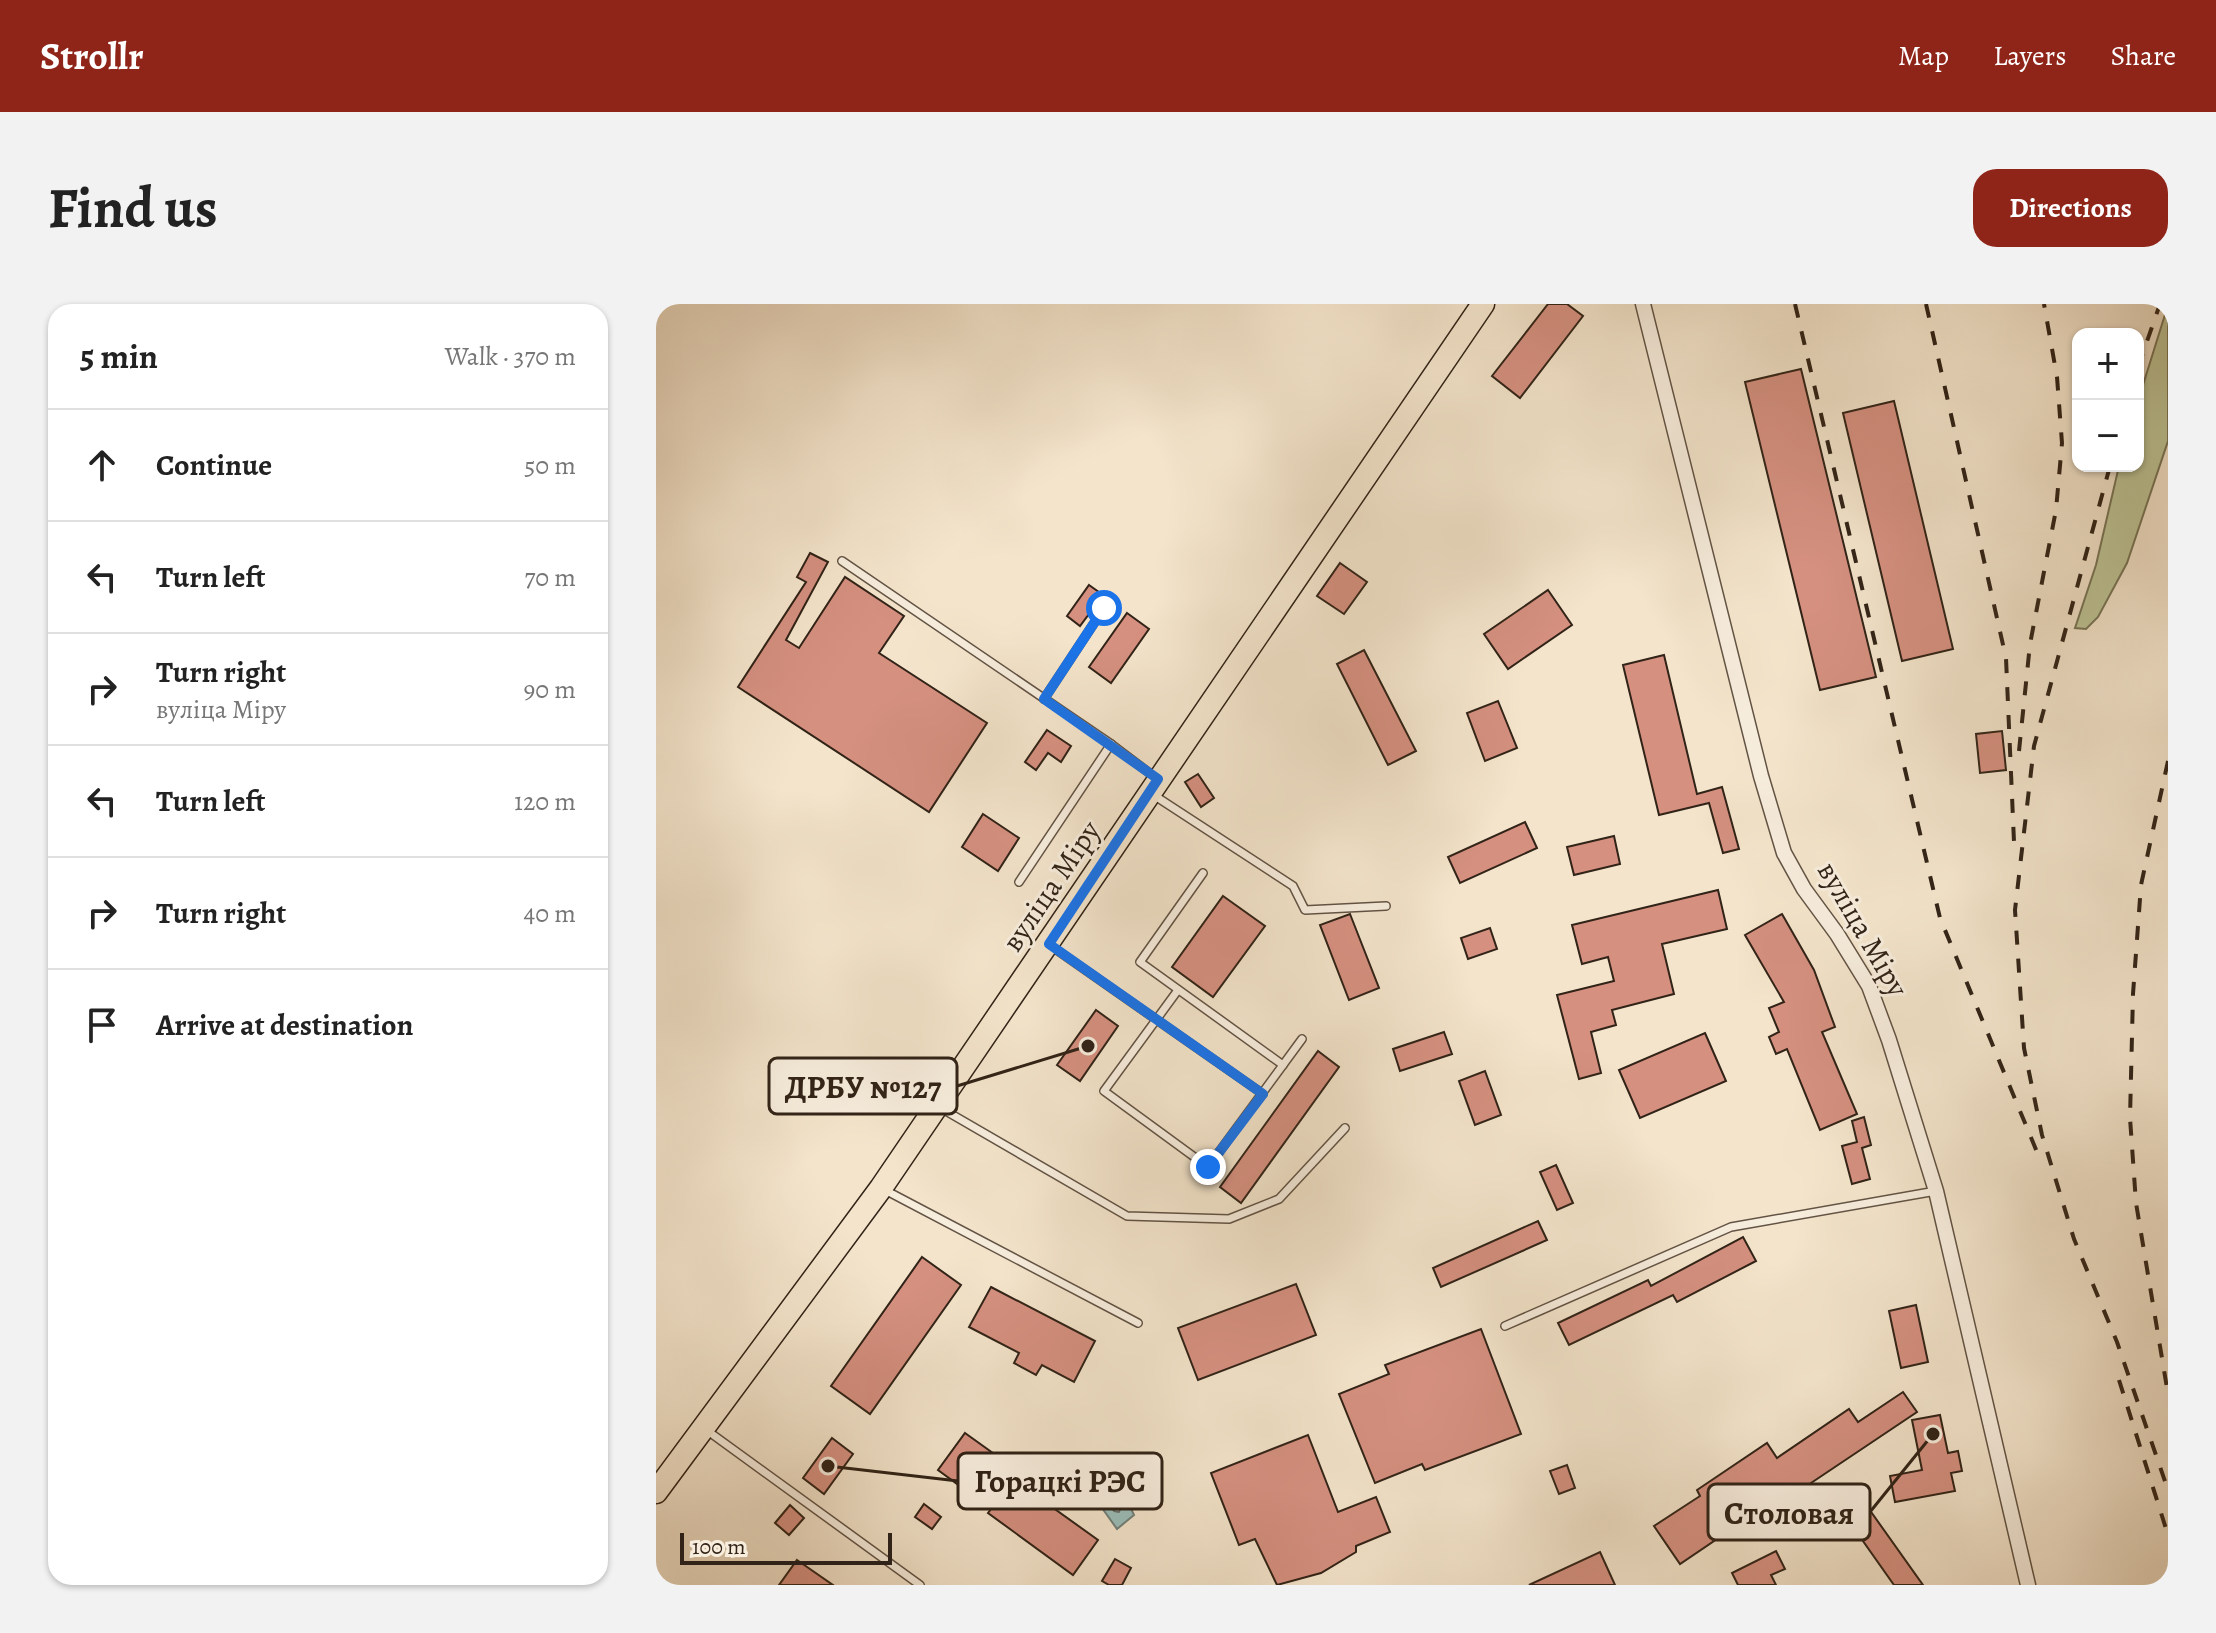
<!DOCTYPE html>
<meta charset="utf-8">
<style>
body{margin:0;font-family:Alegreya,serif;background:#f2f2f2;color:#222}
.controls{position:absolute;right:24px;top:24px;display:grid;overflow:hidden;border-radius:16px;box-shadow:0 2px 6px #0004}
.controls button{width:72px;height:72px;display:grid;place-items:center;padding:0;border:0;border-bottom:2px solid #e0e0e0;background:#fff;color:#222;font:40px sans-serif}
.scale{position:absolute;left:24px;bottom:20px;width:212px;box-sizing:border-box;padding-left:8px;border:4px solid #312317;border-top:0;font-size:22px;line-height:28px;white-space:nowrap;color:#312317;-webkit-text-stroke:6px #f7eddd;paint-order:stroke}
.stop{position:absolute;width:24px;height:24px;margin:-18px;border:6px solid #1a73e8;border-radius:50%;background:#fff}
.stop.end{background:#1a73e8;border-color:#fff;box-shadow:0 2px 8px #0008}
.list{margin:0;padding:0;list-style:none}
h2{display:flex;justify-content:space-between;align-items:center;height:104px;margin:0;padding:0 32px;font-size:34px}
h2 small{font-size:26px;font-weight:400;color:#767676}
.list li{display:grid;grid-template-columns:52px 1fr auto;gap:24px;align-items:center;box-sizing:border-box;height:112px;padding:0 32px;border-top:2px solid #e0e0e0}
.list b{display:block;font-size:30px;white-space:nowrap}
.list p{margin:0;font-size:26px;white-space:nowrap;color:#767676}
.list em{font-size:26px;font-style:normal;color:#767676}
.icon{flex:none;width:44px;height:44px;fill:none;stroke:currentColor;stroke-width:2;stroke-linecap:round;stroke-linejoin:round}
.map{position:relative;flex:none;width:1512px;height:1281px;overflow:hidden;border-radius:24px}
header{display:flex;align-items:center;gap:48px;box-sizing:border-box;height:112px;padding:0 40px;background:#8f2418;color:#fff}
header strong{font-size:38px}
nav{display:flex;gap:44px;margin-inline-start:auto;font-size:28px}
.intro{display:flex;align-items:center;justify-content:space-between;box-sizing:border-box;height:192px;padding:0 48px}
h1{margin:0;font-size:56px}
.button{padding:20px 36px;border-radius:24px;background:#8f2418;color:#fff;font-size:28px;font-weight:700}
main{display:flex;gap:48px;padding:0 48px}
aside{flex:1;background:#fff;border-radius:24px;box-shadow:0 2px 6px #0004}
.map>svg:first-child{display:block}
</style>
<header>
<strong>Strollr</strong>
<nav><a>Map</a><a>Layers</a><a>Share</a></nav>
</header>
<div class="intro"><h1>Find us</h1><a class="button">Directions</a></div>
<main>
<aside>
<h2>5 min<small>Walk · 370 m</small></h2>
<ul class="list">
<li><svg class="icon" aria-label="ahead" viewBox="0 0 24 24"><path d="M12 20V5M6 11l6-6 6 6"/></svg><div><b>Continue</b></div><em>50 m</em></li>
<li><svg class="icon" aria-label="left" viewBox="0 0 24 24"><path d="M17 20v-9H6M10 6l-5 5 5 5"/></svg><div><b>Turn left</b></div><em>70 m</em></li>
<li><svg class="icon" aria-label="right" viewBox="0 0 24 24"><path d="M7 20v-9h11M14 6l5 5-5 5"/></svg><div><b>Turn right</b><p>вуліца Міру</p></div><em>90 m</em></li>
<li><svg class="icon" aria-label="left" viewBox="0 0 24 24"><path d="M17 20v-9H6M10 6l-5 5 5 5"/></svg><div><b>Turn left</b></div><em>120 m</em></li>
<li><svg class="icon" aria-label="right" viewBox="0 0 24 24"><path d="M7 20v-9h11M14 6l5 5-5 5"/></svg><div><b>Turn right</b></div><em>40 m</em></li>
<li><svg class="icon" aria-label="arrive" viewBox="0 0 24 24"><path d="M6 21V4h12l-3 4 3 4H6"/></svg><div><b>Arrive at destination</b></div></li>
</ul>
</aside>
<div class="map">
<svg width="1512" height="1281" viewBox="0 0 1512 1281">
<rect width="100%" height="100%" fill="#f3e4cb"/>
<filter id="stains"><feTurbulence type="fractalNoise" baseFrequency=".0025" numOctaves="4"/><feColorMatrix values="0 0 0 0 .2 0 0 0 0 .09 0 0 0 0 .02 0 0 0 .5 -.17"/></filter>
<radialGradient id="worn" r=".72"><stop offset=".6" stop-color="#630" stop-opacity="0"/><stop offset="1" stop-color="#630" stop-opacity=".3"/></radialGradient>
<!-- green -->
<path fill="#bdc496" stroke="#777456" stroke-width="2" d="M1512,1V137L1471,259L1442,313L1430,325L1419,324L1440,261L1463,162H1482V97Z"/>
<!-- water -->
<path fill="#9bbeba" stroke="#718079" stroke-width="2" d="M453,1158L478,1211L461,1225L434,1187L438,1168Z"/>
<g fill="none" stroke-linecap="round" stroke-linejoin="round">
<!-- shore -->
<path stroke="#667068" stroke-width="2" d="M448,1173L452,1175L465,1203L463,1208L458,1207L443,1186L445,1176Z"/>
</g>
<!-- building -->
<g fill="#d59080" stroke="#312317" stroke-width="2">
<path d="M892,0H911L927,12L864,94L836,72Z"/>
<path d="M1145,65L1220,373L1164,386L1089,78Z"/>
<path d="M1238,97L1297,345L1246,357L1187,109Z"/>
<path d="M154,249L172,258L130,336L143,344L189,273L248,312L223,349L331,419L273,508L82,383L150,278L141,273Z"/>
<path d="M684,259L711,278L688,310L661,292Z"/>
<path d="M433,281L447,291L424,322L411,312Z"/>
<path d="M892,286L916,321L852,365L828,330Z"/>
<path d="M471,309L493,325L455,379L433,363Z"/>
<path d="M708,346L760,447L732,461L681,360Z"/>
<path d="M1008,351L1041,490L1066,483L1083,545L1067,549L1053,499L1003,511L967,361Z"/>
<path d="M842,397L861,444L829,457L811,409Z"/>
<path d="M391,426L415,442L405,458L392,449L380,466L369,458Z"/>
<path d="M1346,427L1350,466L1324,469L1320,430Z"/>
<path d="M542,470L558,494L545,503L529,478Z"/>
<path d="M327,510L363,534L342,567L306,543Z"/>
<path d="M869,518L881,544L804,579L792,553Z"/>
<path d="M958,532L964,560L918,571L911,543Z"/>
<path d="M1062,586L1071,625L1006,640L1018,690L956,706L960,721L935,728L945,769L923,775L901,691L958,677L952,653L926,660L916,621Z"/>
<path d="M567,592L609,622L557,693L516,663Z"/>
<path d="M694,610L723,684L693,696L664,621Z"/>
<path d="M1126,610L1158,666L1179,723L1166,728L1201,810L1164,826L1131,745L1120,750L1113,733L1123,728L1113,704L1128,698L1089,631Z"/>
<path d="M834,624L841,645L812,655L805,634Z"/>
<path d="M440,706L462,722L424,777L401,761Z"/>
<path d="M788,728L796,750L744,767L737,745Z"/>
<path d="M1049,729L1070,777L984,814L963,766Z"/>
<path d="M662,747L683,763L585,899L564,883Z"/>
<path d="M829,767L845,811L819,821L803,777Z"/>
<path d="M1208,813L1215,841L1206,844L1214,875L1196,880L1186,842L1201,838L1196,817Z"/>
<path d="M900,861L917,899L901,906L884,868Z"/>
<path d="M882,917L891,936L785,983L777,964Z"/>
<path d="M1087,933L1100,957L1021,998L1017,991L913,1041L902,1019L992,976L995,982Z"/>
<path d="M266,953L305,981L214,1110L175,1082Z"/>
<path d="M640,980L660,1031L542,1076L522,1024Z"/>
<path d="M335,983L439,1037L418,1078L386,1061L380,1071L358,1059L363,1049L313,1023Z"/>
<path d="M1260,1001L1272,1058L1245,1064L1233,1007Z"/>
<path d="M825,1025L865,1130L769,1166L766,1160L719,1179L683,1090L733,1070L729,1061Z"/>
<path d="M1247,1088L1261,1108L1073,1234L1070,1229L1024,1260L998,1222L1044,1192L1041,1186L1111,1139L1121,1154L1193,1105L1202,1118Z"/>
<path d="M1284,1111L1292,1149L1302,1147L1306,1167L1295,1169L1299,1187L1239,1198L1234,1172L1266,1166L1256,1116Z"/>
<path d="M309,1129L341,1152L331,1165L353,1181L357,1175L442,1236L417,1271L332,1209L335,1205L282,1166Z"/>
<path d="M652,1131L682,1208L720,1193L734,1228L700,1242V1248L665,1269L621,1281L599,1235L583,1241L555,1169Z"/>
<path d="M176,1134L197,1150L168,1190L147,1174Z"/>
<path d="M911,1161L919,1184L903,1190L894,1167Z"/>
<path d="M1197,1182L1213,1205L1267,1281H1238L1178,1196Z"/>
<path d="M268,1200L285,1213L276,1225L259,1213Z"/>
<path d="M134,1201L148,1214L133,1231L119,1219Z"/>
<path d="M1120,1247L1129,1265L1115,1271L1120,1281H1082L1076,1269Z"/>
<path d="M944,1248L959,1281H873Z"/>
<path d="M459,1255L475,1264L466,1281H453L446,1277Z"/>
<path d="M141,1256L177,1281H123Z"/>
</g>
<g fill="none" stroke-linecap="round" stroke-linejoin="round">
<!-- service casing -->
<g stroke="#625344" stroke-width="10">
<g id="service">
<path d="M186,257L455,440L500,474"/>
<path d="M388,395L448,304"/>
<path d="M496,490L637,582L649,606L730,602"/>
<path d="M547,569L484,658L627,761"/>
<path d="M363,578L455,440"/>
<path d="M395,642L607,790"/>
<path d="M522,686L448,787L552,863L646,735"/>
<path d="M283,803L471,912L573,915L623,895L689,824"/>
<path d="M227,885L482,1019"/>
<path d="M849,1022L1075,923L1280,887"/>
<path d="M49,1125L264,1281"/>
</g>
</g>
<!-- minor casing -->
<g stroke="#625344" stroke-width="17">
<path id="minor" d="M987,0L1105,472L1128,549L1148,585L1181,630L1213,682L1233,736L1280,887L1372,1281"/>
</g>
<!-- primary casing -->
<g stroke="#312317" stroke-width="25">
<path id="primary" d="M0,1188L225,884L827,0"/>
</g>
<!-- service -->
<use href="#service" stroke="#f7eddd" stroke-width="7"/>
<!-- minor -->
<use href="#minor" stroke="#f7eddd" stroke-width="14"/>
<!-- primary -->
<use href="#primary" stroke="#f3e4cb" stroke-width="22"/>
<!-- rail -->
<g stroke="#312317" stroke-width="4" stroke-dasharray="14 14" stroke-linecap="butt">
<path d="M1139,0L1284,614L1381,848"/>
<path d="M1270,0L1350,354L1358,538"/>
<path d="M1482,63L1504,0"/>
<path d="M1454,162L1378,442L1359,606L1368,744L1386,831L1418,935L1461,1038L1512,1186"/>
<path d="M1363,447L1374,340L1400,206L1406,139L1401,73L1388,0"/>
<path d="M1512,457L1485,581L1477,690L1474,814L1480,899L1512,1090"/>
<path d="M1463,1076L1512,1231"/>
</g>
</g>
<g fill="none" stroke-linecap="round" stroke-linejoin="round">
<!-- route -->
<path stroke="#1a73e8" stroke-width="10" d="M448,304L388,395L502,475L393,640L607,790L552,863"/>
</g>
<g text-anchor="middle" dominant-baseline="central" stroke-width="6" stroke-linejoin="round" paint-order="stroke">
<!-- street labels -->
<g font-size="30" fill="#312317" stroke="#f7eddd">
<text transform="translate(395 582) rotate(-56)">вуліца Міру</text>
<text transform="translate(1207 625) rotate(60)">вуліца Міру</text>
</g>
</g>
<!-- callouts -->
<path fill="none" stroke="#312317" stroke-width="3" d="M432 742L301 782M172 1162L302 1177M1277 1130L1214 1208"/>
<g fill="#312317" stroke="#f7eddd" stroke-width="3">
<circle cx="432" cy="742" r="8"/>
<circle cx="172" cy="1162" r="8"/>
<circle cx="1277" cy="1130" r="8"/>
</g>
<g fill="#f7eddd" stroke="#312317" stroke-width="3">
<rect x="113" y="754" width="188" height="56" rx="8"/>
<rect x="302" y="1149" width="204" height="56" rx="8"/>
<rect x="1052" y="1180" width="162" height="56" rx="8"/>
</g>
<g font-size="32" text-anchor="middle" font-weight="bold" fill="#312317">
<text x="207" y="794">ДРБУ №127</text>
<text x="404" y="1188">Горацкі РЭС</text>
<text x="1133" y="1220">Столовая</text>
</g>
<rect width="100%" height="100%" filter="url(#stains)"/>
<rect width="100%" height="100%" fill="url(#worn)"/>
</svg>
<div class="controls">
<button>+</button>
<button>−</button>
</div>
<div class="scale">100 m</div>
<div class="stop" style="left:448px;top:304px"></div>
<div class="stop end" style="left:552px;top:863px"></div>
</div>
</main>
